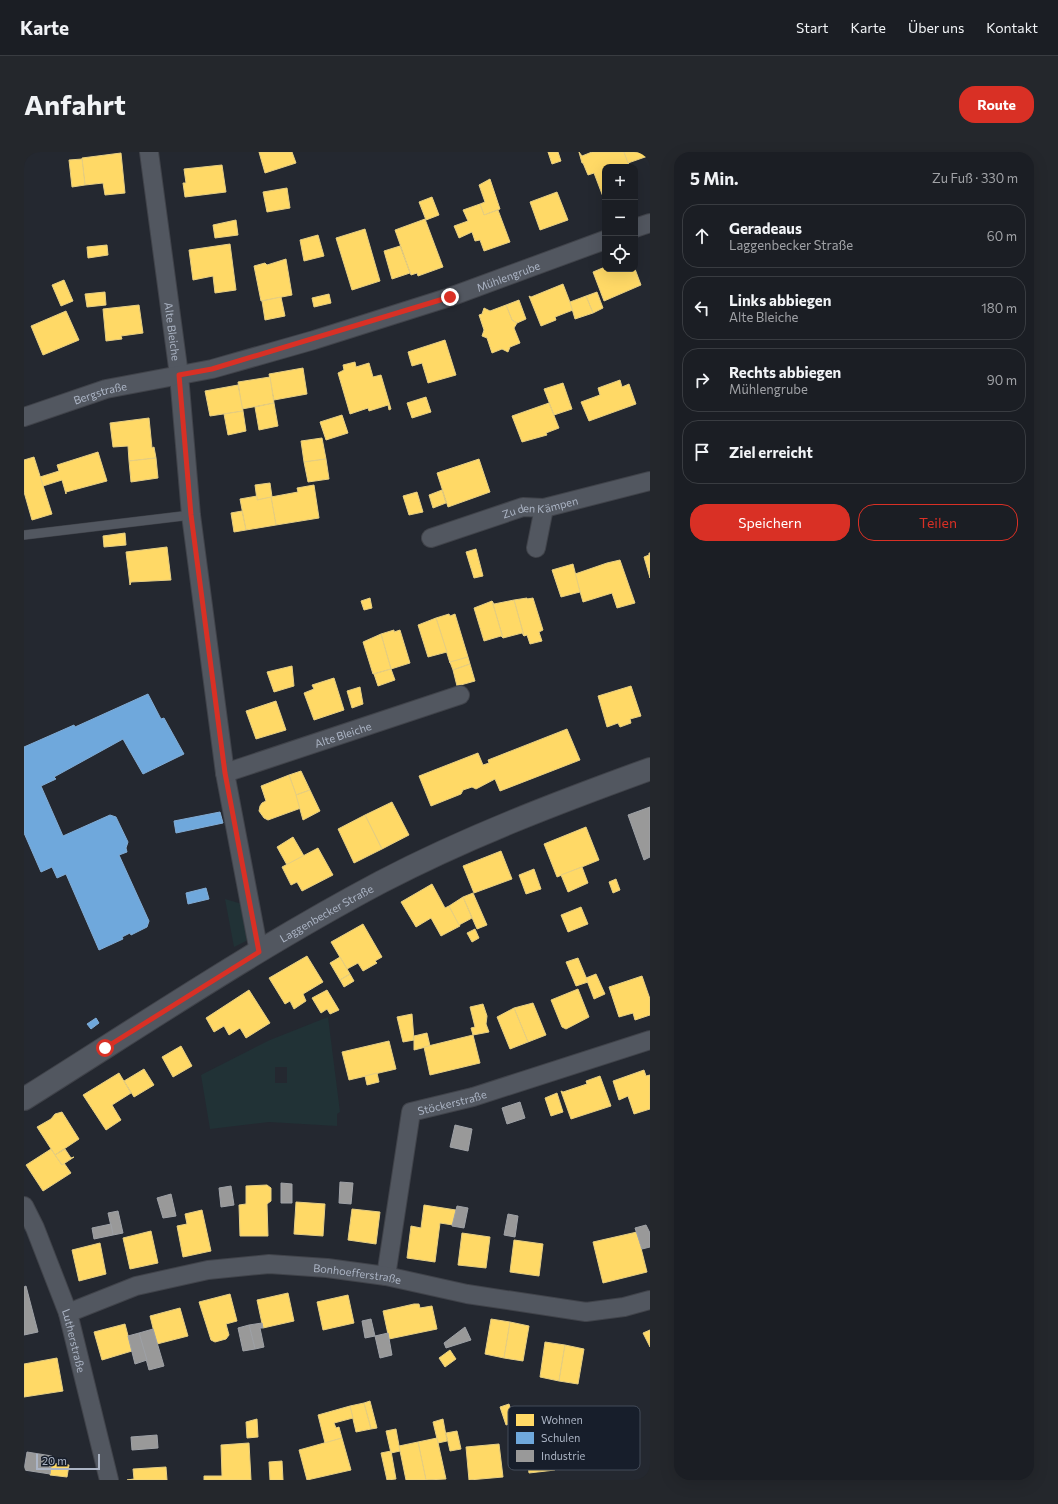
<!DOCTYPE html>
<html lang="de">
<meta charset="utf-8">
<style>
body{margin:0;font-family:Commissioner,sans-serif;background:#24272c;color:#f1f3f6}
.controls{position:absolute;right:12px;top:12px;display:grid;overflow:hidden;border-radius:8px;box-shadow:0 4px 16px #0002}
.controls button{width:36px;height:36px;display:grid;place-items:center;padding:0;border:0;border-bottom:1px solid #393c41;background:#1b1e24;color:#f1f3f6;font:20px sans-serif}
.scale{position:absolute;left:12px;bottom:10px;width:64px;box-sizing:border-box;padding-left:4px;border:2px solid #abb4c4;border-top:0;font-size:11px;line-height:14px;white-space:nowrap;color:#abb4c4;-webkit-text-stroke:3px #171e2b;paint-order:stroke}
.stop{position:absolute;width:12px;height:12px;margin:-9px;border:3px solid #d93025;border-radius:50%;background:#fff}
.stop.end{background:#d93025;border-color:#fff;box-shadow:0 1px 4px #0008}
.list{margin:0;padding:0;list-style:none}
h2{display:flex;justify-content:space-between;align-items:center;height:52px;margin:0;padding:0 16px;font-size:17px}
h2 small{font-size:13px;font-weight:400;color:#a0a2a6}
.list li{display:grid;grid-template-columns:26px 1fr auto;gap:12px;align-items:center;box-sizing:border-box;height:64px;margin:0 8px 8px;padding:0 8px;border:1px solid #393c41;border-radius:16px}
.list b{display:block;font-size:15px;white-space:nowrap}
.list p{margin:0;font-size:13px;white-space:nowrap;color:#a0a2a6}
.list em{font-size:13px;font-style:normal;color:#a0a2a6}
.actions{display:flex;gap:8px;padding:12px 16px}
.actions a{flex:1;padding:9px 0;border:1px solid #d93025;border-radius:16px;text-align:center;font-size:14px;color:#d93025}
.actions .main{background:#d93025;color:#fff}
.icon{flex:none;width:22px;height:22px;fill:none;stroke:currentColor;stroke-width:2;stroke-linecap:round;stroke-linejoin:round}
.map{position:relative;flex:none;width:626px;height:1328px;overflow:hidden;border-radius:16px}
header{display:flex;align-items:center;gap:24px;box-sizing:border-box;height:56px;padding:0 20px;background:#1b1e24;border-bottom:1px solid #393c41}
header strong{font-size:19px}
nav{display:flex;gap:22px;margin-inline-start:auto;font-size:14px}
.intro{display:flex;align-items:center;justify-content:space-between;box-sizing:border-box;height:96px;padding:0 24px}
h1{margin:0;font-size:28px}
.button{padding:10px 18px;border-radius:16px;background:#d93025;color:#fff;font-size:14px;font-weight:700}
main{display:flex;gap:24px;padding:0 24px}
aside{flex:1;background:#1b1e24;border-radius:16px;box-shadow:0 4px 16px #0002}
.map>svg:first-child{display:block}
</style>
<header>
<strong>Karte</strong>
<nav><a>Start</a><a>Karte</a><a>Über uns</a><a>Kontakt</a></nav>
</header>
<div class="intro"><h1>Anfahrt</h1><a class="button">Route</a></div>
<main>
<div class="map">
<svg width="626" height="1328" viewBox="0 0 626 1328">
<rect width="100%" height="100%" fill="#242830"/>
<!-- green -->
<g fill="#213236" fill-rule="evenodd">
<path d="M201,747L218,752L224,778L222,789L210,795Z"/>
<path d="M304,865L316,960L313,962V974L245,970L186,977L177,923L246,888ZM251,915H263V931H251Z"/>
</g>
<!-- homes -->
<g fill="#ffd966" stroke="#e6ce82">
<path d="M235,0H268L272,11L241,21Z"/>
<path d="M524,0H534L537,9L528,12Z"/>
<path d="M555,0L558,4L568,0H600L606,15H581V50L570,21L564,23L559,11H558Z"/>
<path d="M600,0H622L624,4L604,11Z"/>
<path d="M97,1L101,41L81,43L79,31L61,33L58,6Z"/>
<path d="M58,7L61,33L48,35L45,8Z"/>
<path d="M198,13L202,40L161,45L159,31H162L160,17Z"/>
<path d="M466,27L476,57L460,63L456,52L461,50L455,33Z"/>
<path d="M263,36L266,56L243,60L239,40Z"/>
<path d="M533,40L544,68L516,78L506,50Z"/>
<path d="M408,45L415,63L402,68L395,50Z"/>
<path d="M456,52L460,63L474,58L486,90L460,99L456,88L451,89L448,80L435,86L430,74L444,69L439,58Z"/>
<path d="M401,67L419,115L394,124L393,121L387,123L371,78Z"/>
<path d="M212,68L214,83L191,86L189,73Z"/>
<path d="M341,77L356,129L328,138L312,86Z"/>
<path d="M294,83L300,104L280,109L276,88Z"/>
<path d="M206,92L212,138L191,141L189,124L169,128L165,98Z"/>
<path d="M83,93L84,103L64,106L63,95Z"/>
<path d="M376,94L386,121L368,127L360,99Z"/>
<path d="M262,107L268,143L237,149L230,114L241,111L243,113Z"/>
<path d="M581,115V117H611L617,133L580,149L569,120Z"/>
<path d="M40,128L49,149L37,154L28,133Z"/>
<path d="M539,132L549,158L531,165L532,168L517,174L505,144L507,145Z"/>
<path d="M81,140L82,153L63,155L61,142Z"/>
<path d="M573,140L579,156L569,161L562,144Z"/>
<path d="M305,142L307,151L290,155L288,146Z"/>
<path d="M562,144L569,161L551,167L546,150Z"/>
<path d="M257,145L261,164L241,168L238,149Z"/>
<path d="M495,148L502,167L493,171L488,168L482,153Z"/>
<path d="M115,153L119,181L97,184L98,187L82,189L79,157Z"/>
<path d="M482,153L488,168L493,171L490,176L496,191L486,195L484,200L478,197L468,201L463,186L458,184L460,178L455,163L458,162L460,156L466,159Z"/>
<path d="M42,159L55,188L19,203L7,174Z"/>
<path d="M421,188L432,223L404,231L398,211L388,214L384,200Z"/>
<path d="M331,210L332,215L345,211L349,225L357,223L367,257L365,258L364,253L345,259L344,256L326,262L314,221L320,218L319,213Z"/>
<path d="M279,216L283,242L250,248L245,222Z"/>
<path d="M246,225L250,251L218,257L214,230Z"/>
<path d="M596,228L598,235L605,232L612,252L565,269L557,250L576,243L574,236Z"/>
<path d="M539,231L548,257L530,263L520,237Z"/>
<path d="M214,233L219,259L186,264L181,239Z"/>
<path d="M402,245L407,260L388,266L383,251Z"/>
<path d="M250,251L254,274L235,278L231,255Z"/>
<path d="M525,251L535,276L522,281L523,283L498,290L488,264Z"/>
<path d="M219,259L222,279L204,283L200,262Z"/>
<path d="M318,263L324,281L302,288L296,270Z"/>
<path d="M125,266L128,296L130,295L132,306L105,309L104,294L89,295L86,271Z"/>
<path d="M298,286L302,307L280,310L277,289Z"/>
<path d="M74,300L83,329L42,340V342L38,328L19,334L16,325L35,319L33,313Z"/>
<path d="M10,305L28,362L8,368L0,340V308Z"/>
<path d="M132,306L134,326L107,330L105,309Z"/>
<path d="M302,307L305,327L284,330L280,310Z"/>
<path d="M455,307L466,340L424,355L413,321Z"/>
<path d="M246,331L248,345L233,348L231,333Z"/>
<path d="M290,333L295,366L252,373L247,345L274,340L273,336Z"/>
<path d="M418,338L422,351L409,356L405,343Z"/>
<path d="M393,340L399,360L385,363L379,344Z"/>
<path d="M233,344V348L247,345L252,373L222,378L216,347Z"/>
<path d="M218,359L222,378L210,380L207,361Z"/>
<path d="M101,381L102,393L80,395L79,384Z"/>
<path d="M143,395L147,428L107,430L106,433L102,400Z"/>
<path d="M452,397L459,424L450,426L442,400Z"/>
<path d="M625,401H626V426L620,405L625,403Z"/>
<path d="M596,408L611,451L593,456L588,441L559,450L551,422L583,411Z"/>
<path d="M549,412L556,440L537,445L528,418Z"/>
<path d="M346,446L348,456L340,458L337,449Z"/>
<path d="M503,446V447L509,446L519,478L515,480L518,489L506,492L503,483L500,484L490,448Z"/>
<path d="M490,448L500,484L498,481L479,486L468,449L470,452Z"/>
<path d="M468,449L479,486L477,484L460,489L450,456Z"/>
<path d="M425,462L426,464L431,462L444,505L426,511L412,466Z"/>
<path d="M412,466L423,500L404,505L394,473Z"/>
<path d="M370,478V480L376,478L386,511L367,517L357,482Z"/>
<path d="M357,482L367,517L349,522L339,490Z"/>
<path d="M444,505L446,512L429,518L426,510Z"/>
<path d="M446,512L451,529L433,534L429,518Z"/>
<path d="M268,514L270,534L250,540L243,520Z"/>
<path d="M367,517L371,528L354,534L350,522Z"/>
<path d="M310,526L320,558L290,568L280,541L290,537L288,533Z"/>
<path d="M607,534L617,564L606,567L607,571L596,575L594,571L583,575L574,544Z"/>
<path d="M336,535L339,552L328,556L323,539Z"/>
<path d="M252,549L262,578L232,587L222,559Z"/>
<path d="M543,577L556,608L476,639L471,627L452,637L448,635L439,638L437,642L407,654L395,624L454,601L459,613L465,611L464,608Z"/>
<path d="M277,619L286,638L272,643L265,623Z"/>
<path d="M265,623L277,656L244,668L240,666L235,659L236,654L238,651L242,649L237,634Z"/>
<path d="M286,638L296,659L279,668L272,643Z"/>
<path d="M368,650L385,683L358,697L341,663Z"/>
<path d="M341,663L358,697L330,711L314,677Z"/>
<path d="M562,675L575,708L533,725L520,692Z"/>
<path d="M269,685L280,704L263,713L253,695Z"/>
<path d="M294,696L309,723L278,739L273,730L267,733L258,715Z"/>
<path d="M477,699L488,727L450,741L439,714Z"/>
<path d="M558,715L564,731L544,740L537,723Z"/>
<path d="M510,717L517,737L502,742L495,723Z"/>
<path d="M592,727L596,738L589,741L585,730Z"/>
<path d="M408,732L421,756L425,754L436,774L417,784L407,766L392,775L377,750Z"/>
<path d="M449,741L463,773L453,777L439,745Z"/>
<path d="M439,745L448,766L435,773L425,754Z"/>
<path d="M557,755L564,772L544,780L537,763Z"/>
<path d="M339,772L358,805L351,809L353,811L339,819L334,811L323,817L307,790Z"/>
<path d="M451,777L455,786L448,790L443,781Z"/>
<path d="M283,804L299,830L279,842L282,849L270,857L266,849L261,852L245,826Z"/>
<path d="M316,805L326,822L316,828L306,811Z"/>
<path d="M554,806L564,830L552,834L542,810Z"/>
<path d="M326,822L330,829L320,835L316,828Z"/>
<path d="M572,822L581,842L570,847L562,826Z"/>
<path d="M618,824L626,847V863L611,868L609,861L595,865L585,835Z"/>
<path d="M554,837L565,865L542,877L538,875L527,848Z"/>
<path d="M225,838L246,871L222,886L216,876L205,883L200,874L190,880L182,866Z"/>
<path d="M303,838L315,858L306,862L303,857L297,861L288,846Z"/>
<path d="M509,851L522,883L504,890L490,856Z"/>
<path d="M459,852L463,864L462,872L465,880L449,883L447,876L451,875L446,855Z"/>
<path d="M490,856L504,890L486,897L473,865Z"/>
<path d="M388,862L390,888L379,890L373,865Z"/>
<path d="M403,881L406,894L390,898V884Z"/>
<path d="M449,883L456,911L406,923L400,895Z"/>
<path d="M365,889L372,917L325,928L318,900Z"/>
<path d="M157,894L168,914L149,925L138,905Z"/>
<path d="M120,917L130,933L110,945L100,929Z"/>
<path d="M620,918L622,924L626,923V957L610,962L604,944L595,948L589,929Z"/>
<path d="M95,921L107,941L88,953L97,968L82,978L59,943Z"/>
<path d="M353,921L355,930L343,933L341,924Z"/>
<path d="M576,924L587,954L547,967L537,939L539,940L563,932L562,929Z"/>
<path d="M533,941L539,960L527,964L521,946Z"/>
<path d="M38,960L55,987L31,1003L13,975L27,967L31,962Z"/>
<path d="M27,997L38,1013L40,1011L47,1021L19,1039L2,1013Z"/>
<path d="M41,997L47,1006L50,1005L38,1013L31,1003Z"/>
<path d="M243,1033L247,1036V1049L243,1052L244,1084H216L215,1053L222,1052V1034Z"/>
<path d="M272,1050L301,1052L299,1084L270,1082Z"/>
<path d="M400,1053L432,1058L429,1073L416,1071L411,1110L383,1106L387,1074L397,1076Z"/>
<path d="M328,1057L356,1060L352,1092L324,1088Z"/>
<path d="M178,1058L187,1099L159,1105L153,1074L163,1072L161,1062Z"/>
<path d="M127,1079L134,1111L106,1117L99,1086Z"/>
<path d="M613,1080L623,1120L579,1131L569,1090Z"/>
<path d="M438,1081L466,1085L462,1116L434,1113Z"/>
<path d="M490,1088L519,1092L515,1124L486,1120Z"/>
<path d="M76,1091L82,1122L55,1129L48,1098Z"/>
<path d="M264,1141L270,1169L239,1176L233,1148Z"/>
<path d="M206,1142L213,1169L202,1172L205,1183L202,1187L191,1190L187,1188L175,1150Z"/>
<path d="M324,1143L330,1171L299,1178L293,1150Z"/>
<path d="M390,1152H395L396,1156L408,1154L413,1177L365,1187L359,1159Z"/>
<path d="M156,1156L164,1184L133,1192L126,1164Z"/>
<path d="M467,1167L486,1170L480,1206L461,1202Z"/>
<path d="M486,1170L505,1174L499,1209L480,1206Z"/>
<path d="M101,1172L108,1199L78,1208L70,1180Z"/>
<path d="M626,1178V1195L619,1181Z"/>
<path d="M521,1190L541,1193L535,1229L516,1225Z"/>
<path d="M541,1193L560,1197L554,1232L535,1229Z"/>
<path d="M426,1198L432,1207L421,1215L415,1206Z"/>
<path d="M33,1206L39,1239L0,1245V1212Z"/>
<path d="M346,1249L353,1276L347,1277L340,1251Z"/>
<path d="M340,1251L347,1277L332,1280L326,1254Z"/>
<path d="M485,1252L491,1270L482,1273L476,1255Z"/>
<path d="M326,1254L329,1266L310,1271L312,1276L315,1275L318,1286L301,1291L294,1263Z"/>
<path d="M233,1267L234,1285L223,1286L222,1270Z"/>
<path d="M419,1267L423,1289L414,1291L409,1270Z"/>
<path d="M544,1272L547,1292L528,1294L531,1318L505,1321L499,1277Z"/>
<path d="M372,1277L376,1299L367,1301L362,1279Z"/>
<path d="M433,1279L437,1297L426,1299L422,1281Z"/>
<path d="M318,1286L327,1318L283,1328L275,1298Z"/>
<path d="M413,1286L422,1327L402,1328L394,1290Z"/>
<path d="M394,1290L402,1328H382L375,1294Z"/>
<path d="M225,1291L227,1328H180V1324H198L197,1293Z"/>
<path d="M475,1292L479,1325L445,1328L442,1295Z"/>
<path d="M367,1299L372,1327L363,1328L357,1301Z"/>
<path d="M258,1309L259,1328H246L245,1310Z"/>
<path d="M27,1311L45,1313L43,1325L26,1323Z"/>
<path d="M142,1315L143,1328H103L110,1327L109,1317Z"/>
</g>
<!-- schools -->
<g fill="#6fa8dc" stroke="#81acd5">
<path d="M124,542L137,567L140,566L160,602L119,622L99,587L30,625L32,627L17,634L39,684L86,663L92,665L104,690L102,696L103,700L95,703L125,769L123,775L107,783L106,781L98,785L99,787L75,798L42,722L33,726L28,715L17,720L0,681V595L50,573L51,575Z"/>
<path d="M196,660L199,671L152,681L150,669Z"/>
<path d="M182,736L185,747L164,752L162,741Z"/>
<path d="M72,866L75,871L67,877L63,872Z"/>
</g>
<!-- industry -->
<g fill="#999" stroke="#9ea1a6">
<path d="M626,655V705L620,708L604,663Z"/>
<path d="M496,950L501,966L483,972L478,956Z"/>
<path d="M431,973L448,977L444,999L426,995Z"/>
<path d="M316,1030L329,1031L327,1052L315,1051Z"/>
<path d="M257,1031L268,1032V1051H257Z"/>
<path d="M207,1034L210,1053L197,1055L195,1036Z"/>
<path d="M147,1042L152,1064L139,1066L133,1046Z"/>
<path d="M433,1054L444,1056L440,1076L428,1074Z"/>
<path d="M94,1059L99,1081L89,1083L84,1061Z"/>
<path d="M484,1062L494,1064L491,1085L480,1083Z"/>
<path d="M87,1072L89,1083L70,1087L68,1076Z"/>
<path d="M622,1073L626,1081V1095L618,1097L611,1076Z"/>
<path d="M2,1134L14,1180L0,1183V1135Z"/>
<path d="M347,1167L351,1184L341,1186L338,1169Z"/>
<path d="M238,1171L239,1176H236L240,1195L231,1197L225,1173Z"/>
<path d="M225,1173L231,1197L219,1199L214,1176Z"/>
<path d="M441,1175L447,1188L422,1196L420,1191Z"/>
<path d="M129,1177L140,1214L125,1218L115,1181Z"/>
<path d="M115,1181L123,1208L111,1212L104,1184Z"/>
<path d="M364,1181L368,1203L356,1206L351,1184Z"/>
<path d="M133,1283L134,1296L108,1298L107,1285Z"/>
<path d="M3,1300L28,1304L26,1322L0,1318Z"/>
</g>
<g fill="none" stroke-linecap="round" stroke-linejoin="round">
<!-- service casing -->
<g stroke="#40434a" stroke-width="10">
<path id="service" d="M0,383L167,363"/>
</g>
<!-- minor casing -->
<g stroke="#40434a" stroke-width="20">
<g id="minor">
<path id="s1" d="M125,0L155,223L167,363L201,621L235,800"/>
<path d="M611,76L626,71"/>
<path id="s2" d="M0,265L82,237L188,217L290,188L426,145L581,88"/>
<path id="s3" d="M407,386L499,355L520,356L626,329"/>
<path d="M512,396L520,356"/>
<path id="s4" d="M201,621L436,543"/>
<path id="s5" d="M0,1054L11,1076L44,1161L85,1328"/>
<path id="s6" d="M362,1124L387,960L449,945L626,888"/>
<path id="s7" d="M44,1161L112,1134L184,1118L245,1112L303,1116L362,1124L443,1142L562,1160L600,1155L626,1148"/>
</g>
</g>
<!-- tertiary casing -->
<g stroke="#40434a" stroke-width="24">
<g id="tertiary">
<path id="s8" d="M0,947C118,873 234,795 357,730C443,685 535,650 626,617"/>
</g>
</g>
<!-- service -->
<use href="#service" stroke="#525760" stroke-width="9"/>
<!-- minor -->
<use href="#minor" stroke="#525760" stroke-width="18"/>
<!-- tertiary -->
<use href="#tertiary" stroke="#525760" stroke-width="22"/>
</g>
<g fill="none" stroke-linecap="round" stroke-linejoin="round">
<!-- route -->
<path stroke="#d93025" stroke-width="5" d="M81,896L235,800L201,621L167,363L155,223L188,217L426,145"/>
</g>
<g text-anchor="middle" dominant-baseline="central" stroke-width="4" stroke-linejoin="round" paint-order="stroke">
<!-- street labels -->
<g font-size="11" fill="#abb4c4" stroke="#171e2b">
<text stroke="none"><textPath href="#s2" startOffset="505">Mühlengrube</textPath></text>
<text stroke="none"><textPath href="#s1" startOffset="181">Alte Bleiche</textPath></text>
<text stroke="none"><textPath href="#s2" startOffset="80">Bergstraße</textPath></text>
<text stroke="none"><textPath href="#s3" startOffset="114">Zu den Kämpen</textPath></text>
<text stroke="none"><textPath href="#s4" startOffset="124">Alte Bleiche</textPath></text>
<text stroke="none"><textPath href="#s8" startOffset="355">Laggenbecker Straße</textPath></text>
<text stroke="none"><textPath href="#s6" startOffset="208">Stöckerstraße</textPath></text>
<text stroke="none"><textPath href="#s7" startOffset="297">Bonhoefferstraße</textPath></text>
<text stroke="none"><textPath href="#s5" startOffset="144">Lutherstraße</textPath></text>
</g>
</g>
<!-- legend -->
<rect x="484" y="1254" width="132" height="64" rx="6" fill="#171e2b" stroke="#434b59" stroke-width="1"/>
<rect x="492" y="1262" width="18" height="12" fill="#ffd966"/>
<rect x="492" y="1280" width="18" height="12" fill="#6fa8dc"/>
<rect x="492" y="1298" width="18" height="12" fill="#999"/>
<g font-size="11" fill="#abb4c4">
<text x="517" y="1272">Wohnen</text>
<text x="517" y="1290">Schulen</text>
<text x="517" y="1308">Industrie</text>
</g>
</svg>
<div class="controls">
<button>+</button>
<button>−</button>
<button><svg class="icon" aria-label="locate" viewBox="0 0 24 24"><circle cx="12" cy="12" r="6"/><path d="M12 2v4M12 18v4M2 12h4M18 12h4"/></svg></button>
</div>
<div class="scale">20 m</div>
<div class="stop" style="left:81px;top:896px"></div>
<div class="stop end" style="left:426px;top:145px"></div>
</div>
<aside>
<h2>5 Min.<small>Zu Fuß · 330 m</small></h2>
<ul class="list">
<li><svg class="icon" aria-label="ahead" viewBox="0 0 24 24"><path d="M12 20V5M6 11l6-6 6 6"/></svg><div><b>Geradeaus</b><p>Laggenbecker Straße</p></div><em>60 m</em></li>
<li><svg class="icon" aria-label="left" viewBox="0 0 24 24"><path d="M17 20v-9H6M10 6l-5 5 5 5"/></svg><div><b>Links abbiegen</b><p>Alte Bleiche</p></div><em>180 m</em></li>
<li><svg class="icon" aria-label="right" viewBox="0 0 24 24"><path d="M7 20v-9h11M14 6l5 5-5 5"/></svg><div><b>Rechts abbiegen</b><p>Mühlengrube</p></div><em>90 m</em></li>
<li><svg class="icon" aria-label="arrive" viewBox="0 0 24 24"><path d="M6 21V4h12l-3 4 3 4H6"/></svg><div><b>Ziel erreicht</b></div></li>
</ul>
<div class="actions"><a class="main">Speichern</a><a>Teilen</a></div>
</aside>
</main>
